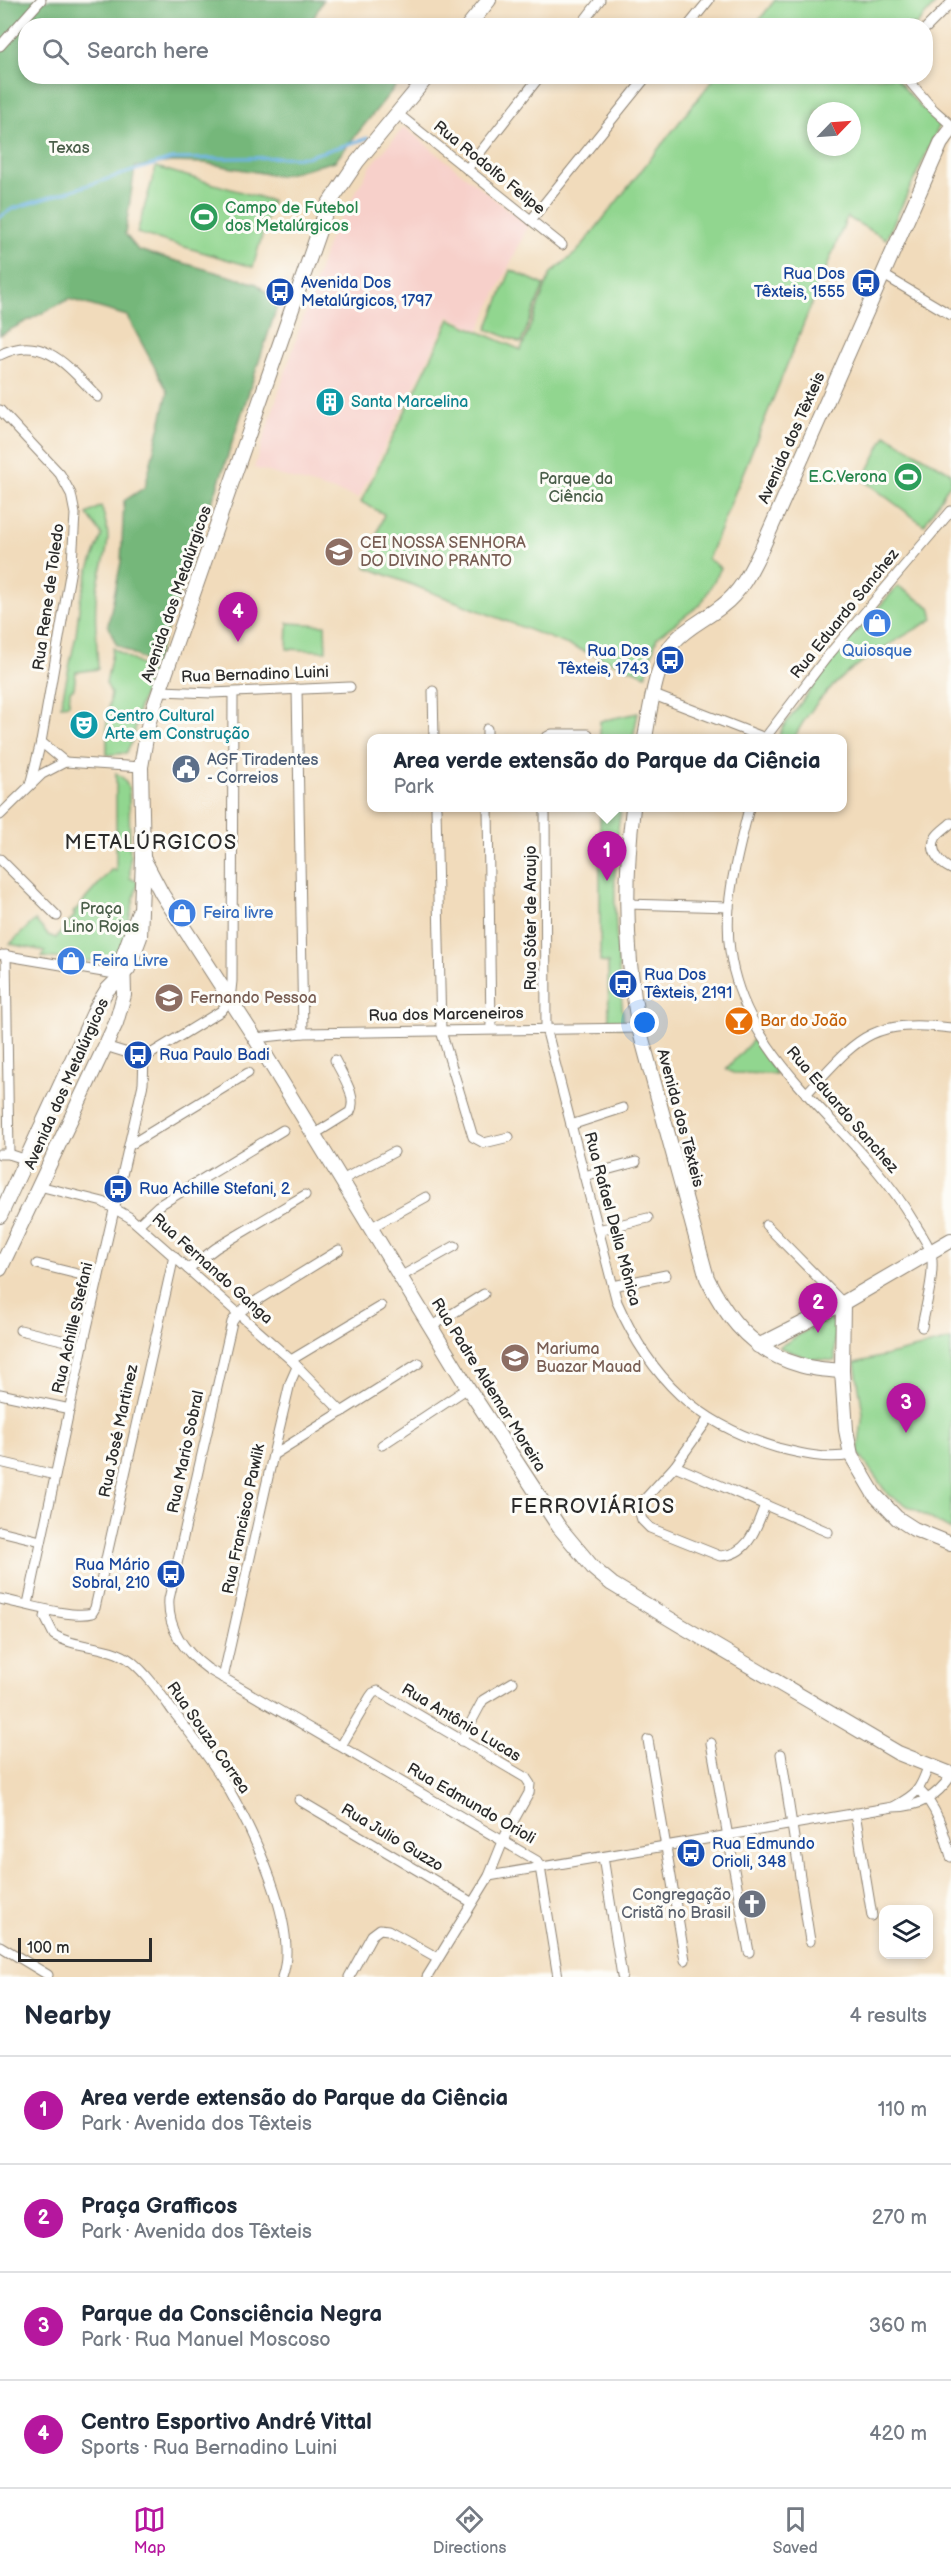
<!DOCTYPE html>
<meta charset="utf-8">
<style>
body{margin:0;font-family:"Balsamiq Sans",sans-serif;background:#f6f6f7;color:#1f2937}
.controls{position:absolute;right:18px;bottom:18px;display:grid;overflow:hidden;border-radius:12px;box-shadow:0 3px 9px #0003}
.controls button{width:54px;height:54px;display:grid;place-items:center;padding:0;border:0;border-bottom:2px solid #e0e1e3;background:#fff;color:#1f2937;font:30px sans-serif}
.compass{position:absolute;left:807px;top:102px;width:54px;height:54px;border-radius:50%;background:#fff;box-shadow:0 3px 9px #0003;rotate:65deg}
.scale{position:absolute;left:18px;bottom:15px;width:134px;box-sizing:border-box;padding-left:6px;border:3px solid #2b2b2b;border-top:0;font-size:16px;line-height:21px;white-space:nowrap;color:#2b2b2b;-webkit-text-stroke:4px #fdfcf7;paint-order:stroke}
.you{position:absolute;left:645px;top:1023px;width:21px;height:21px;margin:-15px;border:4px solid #fff;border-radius:50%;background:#1a73e8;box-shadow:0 0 0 9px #1a73e833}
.badge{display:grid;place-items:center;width:39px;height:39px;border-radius:50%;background:#b5179e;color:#fff;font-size:20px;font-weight:700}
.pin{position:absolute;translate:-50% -50px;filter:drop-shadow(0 2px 3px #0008)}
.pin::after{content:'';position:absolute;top:32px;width:21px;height:18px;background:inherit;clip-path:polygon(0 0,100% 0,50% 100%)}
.popup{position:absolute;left:367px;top:734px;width:480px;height:78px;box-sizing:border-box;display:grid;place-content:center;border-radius:12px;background:#fff;filter:drop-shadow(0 2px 4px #0005);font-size:20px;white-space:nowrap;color:#747a83}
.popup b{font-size:22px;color:#1f2937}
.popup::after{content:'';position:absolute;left:50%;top:100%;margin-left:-12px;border:12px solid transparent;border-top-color:#fff}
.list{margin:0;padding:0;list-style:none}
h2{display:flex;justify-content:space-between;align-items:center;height:78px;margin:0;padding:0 24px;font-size:26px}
h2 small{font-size:20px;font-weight:400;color:#747a83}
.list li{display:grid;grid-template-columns:39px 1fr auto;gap:18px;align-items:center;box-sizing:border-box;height:108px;padding:0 24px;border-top:2px solid #e0e1e3}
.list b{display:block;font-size:22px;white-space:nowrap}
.list p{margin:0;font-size:20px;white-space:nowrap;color:#747a83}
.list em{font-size:20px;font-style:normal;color:#747a83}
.icon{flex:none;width:33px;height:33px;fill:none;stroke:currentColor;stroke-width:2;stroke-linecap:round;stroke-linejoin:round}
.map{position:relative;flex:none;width:951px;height:1977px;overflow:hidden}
.search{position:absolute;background:#fff;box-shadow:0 3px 9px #0003;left:18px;right:18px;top:18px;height:66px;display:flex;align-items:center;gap:15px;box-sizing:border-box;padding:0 21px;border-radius:24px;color:#747a83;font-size:22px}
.sheet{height:510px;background:#fff}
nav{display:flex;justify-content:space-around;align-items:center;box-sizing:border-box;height:84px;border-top:2px solid #e0e1e3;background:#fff;font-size:16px;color:#747a83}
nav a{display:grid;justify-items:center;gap:3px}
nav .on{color:#b5179e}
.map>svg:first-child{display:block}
</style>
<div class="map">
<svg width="951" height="1977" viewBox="0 0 951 1977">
<rect width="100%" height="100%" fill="#fdfcf7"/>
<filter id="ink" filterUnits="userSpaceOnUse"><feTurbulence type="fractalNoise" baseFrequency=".0167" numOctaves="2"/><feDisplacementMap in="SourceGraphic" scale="12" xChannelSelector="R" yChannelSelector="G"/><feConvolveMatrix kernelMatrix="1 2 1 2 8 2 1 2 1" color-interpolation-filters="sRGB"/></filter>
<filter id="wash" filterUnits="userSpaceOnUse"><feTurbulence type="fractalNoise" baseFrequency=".008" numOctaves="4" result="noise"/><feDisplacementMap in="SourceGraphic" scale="24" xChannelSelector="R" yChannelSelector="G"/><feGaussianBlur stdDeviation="1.35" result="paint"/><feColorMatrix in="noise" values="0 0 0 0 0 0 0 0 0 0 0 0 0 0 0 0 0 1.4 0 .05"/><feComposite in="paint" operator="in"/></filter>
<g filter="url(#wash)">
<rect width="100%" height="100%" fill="#f1dbbb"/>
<!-- built -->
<path fill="#f7d0ca" d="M404,127L528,226L479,330L449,316L359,498L254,468L329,239L370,167Z"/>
<!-- green -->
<g fill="#91d68f" stroke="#5e805d" stroke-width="1.5" fill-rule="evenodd">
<path d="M775,0H939L916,25H755Z"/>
<path d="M715,77H895L920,107L942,120L886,239L847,217L708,559L721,568L701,604L657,637L646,675L366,567L384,514L361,502L450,319L521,350L551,273L577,252ZM816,111H852V147H816Z"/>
<path d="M156,167L272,201L253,267L137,233Z"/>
<path d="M511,270L544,285L521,343L487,329Z"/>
<path d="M886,435L951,473V482L924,525L863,480Z"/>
<path d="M101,506C114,544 106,547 98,584C93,611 97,641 98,669L76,672L74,688L70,691L69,704L61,705L76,635L80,601L89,569L102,535L87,514Z"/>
<path d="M898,586L930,607L933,619C875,653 826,676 794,738H778L783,727L845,644Z"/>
<path d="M288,623L325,625L326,651L287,649Z"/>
<path d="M113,648L152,672L138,710L134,737L126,753L107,755V719L111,693L106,683Z"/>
<path d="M638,713L633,738H600V721Z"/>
<path d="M116,773L123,778L129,788L130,878L138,882L124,941L116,963L41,957L45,951L10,944L35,920L48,935L56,938L75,915L73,913L112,869L116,871Z"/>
<path d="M600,808H621C608,881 618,954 624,1027L609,1024L608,963L600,962Z"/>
<path d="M753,1040L757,1042L776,1074L733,1073L726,1069Z"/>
<path d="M835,1318V1361L807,1358L779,1347L825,1319Z"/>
<path d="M951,1340V1530L888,1495L858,1452L863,1413L855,1363Z"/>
</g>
<!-- forest -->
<path fill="#74b77a" stroke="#507152" stroke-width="1.5" d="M0,0H323L310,25L26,26V76L403,77L335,161L279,176L205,163L171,162L135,167L125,234L138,250L257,284L278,304L218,485L154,666L116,644L108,625L121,562L124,501L145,487L168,392L127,316L69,299L0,335Z"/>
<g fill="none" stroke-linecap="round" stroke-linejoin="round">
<!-- stream -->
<path stroke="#6db3e4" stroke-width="3" d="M0,217L12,209L171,159L306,157L368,138"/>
</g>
</g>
<g filter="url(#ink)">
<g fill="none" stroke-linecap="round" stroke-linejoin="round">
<!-- street casing -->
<g stroke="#8e8373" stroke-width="11">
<g id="street">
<path d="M580,26L600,0"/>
<path d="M688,26L709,0"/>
<path d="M926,28L951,3"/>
<path d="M0,46L41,0"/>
<path d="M905,76L932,108L951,125"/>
<path d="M398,114L562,245"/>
<path d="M467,169L540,76"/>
<path d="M531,220L647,76"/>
<path d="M882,274L951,315"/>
<path d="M0,355C44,332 70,369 98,397"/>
<path d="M0,410L60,474L71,494L75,514L72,563L41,742L65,762"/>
<path d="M297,689L303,1033"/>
<path d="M161,691L212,693L350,687"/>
<path d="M433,691L434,738"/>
<path d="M654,695L765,738"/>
<path d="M487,729V738"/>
<path d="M545,738L552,734H588"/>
<path d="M765,738L826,658L951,511"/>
<path d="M30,785L41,742"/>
<path d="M436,808L441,1031L473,1137L484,1143L509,1137"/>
<path d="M488,808L491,1029"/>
<path d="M545,808L546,1028L617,1302C651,1379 697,1424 778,1448C802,1454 827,1460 851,1455"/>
<path d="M749,808C738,854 723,903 730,951C745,1066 857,1126 912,1219C918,1229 926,1240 930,1250C937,1268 925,1308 922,1327"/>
<path d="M0,815L42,774L65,762L141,767"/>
<path d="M951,823C947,827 939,832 936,837C928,849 940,864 951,869"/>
<path d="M0,859L57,916"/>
<path d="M627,904L729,907"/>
<path d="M2,955L121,975"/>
<path d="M6,955L9,1154"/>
<path d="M255,1038L303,1033L639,1028"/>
<path d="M105,1046L144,1058"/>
<path d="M144,1058L221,1011L230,1000L232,981L233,693"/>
<path d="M806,1094C859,1037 869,1019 951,1028"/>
<path d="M571,1125L623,1108"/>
<path d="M313,1135L350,1112C358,1097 342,1075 335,1060"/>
<path d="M130,1145L248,1073"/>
<path d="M0,1154H9L27,1160"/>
<path d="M584,1176L636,1162"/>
<path d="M340,1181L394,1152"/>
<path d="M39,1186L103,1202L129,1217L291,1360L342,1412"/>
<path d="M139,1224L158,1206L283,1130"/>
<path d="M766,1225L843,1303"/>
<path d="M370,1228L426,1197"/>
<path d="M598,1230L648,1218"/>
<path d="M339,1250L248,1306L238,1313L232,1322L169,1599C167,1629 185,1652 208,1669L537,1861L540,1867L558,1977"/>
<path d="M37,1264L98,1279"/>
<path d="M188,1269L216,1248L305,1195"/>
<path d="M400,1277L455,1246"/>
<path d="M613,1286L666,1275"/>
<path d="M431,1327L484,1294"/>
<path d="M20,1330L83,1345"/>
<path d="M291,1360L381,1306"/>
<path d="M0,1394L70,1409"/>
<path d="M709,1418L675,1466L644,1500L639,1510L642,1520L650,1528L720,1556C749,1555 756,1528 765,1505"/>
<path d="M382,1445L468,1388"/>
<path d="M273,1455L419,1363"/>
<path d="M0,1462L55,1475"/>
<path d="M675,1466L828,1532"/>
<path d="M0,1531L41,1541"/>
<path d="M0,1599C22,1603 72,1619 92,1613L95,1608L174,1256"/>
<path d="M28,1604L83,1345L143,1084L144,1058"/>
<path d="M47,1610L45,1617L54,1635C77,1649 108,1644 131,1661C147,1674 160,1693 172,1710C190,1733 214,1763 228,1788C253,1832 300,1928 282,1977"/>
<path d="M223,1678L273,1455L290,1383L297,1367"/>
<path d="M648,1740L685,1960"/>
<path d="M461,1741L483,1700L513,1682"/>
<path d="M711,1743L749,1952"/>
<path d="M341,1746L370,1697L373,1693L378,1691L526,1778L530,1784L529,1793L506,1834L489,1876L427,1977"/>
<path d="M781,1754L810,1941"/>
<path d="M919,1790C938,1808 944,1833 951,1857"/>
<path d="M299,1800L471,1902"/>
<path d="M895,1806C917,1794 920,1790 928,1767"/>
<path d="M855,1813L872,1916"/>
<path d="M603,1857L622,1976"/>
<path d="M489,1876L893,1807C920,1807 936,1797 951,1776"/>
<path d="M0,1946L48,1975"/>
<path d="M349,1977L372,1935L380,1929L388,1930L438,1958"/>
</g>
</g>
<!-- secondary casing -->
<g stroke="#8e8373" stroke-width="16">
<g id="secondary">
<path d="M468,26L489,0"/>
<path d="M645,738C650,711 655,663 674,642C687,627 706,619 722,606C742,591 752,568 763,546L941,143L951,130"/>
<path d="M633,808C624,882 625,954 639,1028L707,1278C726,1318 755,1353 800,1365C813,1369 828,1370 842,1371"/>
<path d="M143,858L162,894L255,1038L468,1388L559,1527L594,1569L612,1584L680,1625L898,1753L951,1774"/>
<path d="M0,1216L96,1008L107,990L128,969L140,937L143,858L141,767L149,721L328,205L357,162L428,76"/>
<path d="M0,1269L116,1023L124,995L123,956L139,912"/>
<path d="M843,1303L842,1371L846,1430L851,1455L874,1494L897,1518L914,1529L951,1544"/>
<path d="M758,1346L843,1303L951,1240"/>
</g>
</g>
<!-- street -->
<use href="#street" stroke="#fff" stroke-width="9"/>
<!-- secondary -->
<use href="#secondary" stroke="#fff" stroke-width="14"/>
</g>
</g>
<!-- icons -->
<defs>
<g id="stadium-disc" transform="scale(1.5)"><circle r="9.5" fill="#2e9e5b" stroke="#fdfcf7"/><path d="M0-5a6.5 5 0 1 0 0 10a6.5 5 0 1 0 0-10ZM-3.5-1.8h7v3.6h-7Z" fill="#fff"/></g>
<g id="bus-disc" transform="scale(1.5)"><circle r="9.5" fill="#1a4fb4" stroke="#fdfcf7"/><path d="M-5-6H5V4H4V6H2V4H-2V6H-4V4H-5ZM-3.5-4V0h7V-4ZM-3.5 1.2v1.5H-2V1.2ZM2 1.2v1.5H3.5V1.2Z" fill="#fff"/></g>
<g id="building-disc" transform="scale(1.5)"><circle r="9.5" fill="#0f9aa8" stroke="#fdfcf7"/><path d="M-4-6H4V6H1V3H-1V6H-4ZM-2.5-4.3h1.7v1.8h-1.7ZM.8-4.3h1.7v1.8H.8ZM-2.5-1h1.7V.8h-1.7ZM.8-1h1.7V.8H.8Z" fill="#fff"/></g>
<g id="school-disc" transform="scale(1.5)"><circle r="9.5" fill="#8d6e63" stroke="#fdfcf7"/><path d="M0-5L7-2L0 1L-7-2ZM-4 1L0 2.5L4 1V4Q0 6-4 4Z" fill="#fff"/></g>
<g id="shop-disc" transform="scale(1.5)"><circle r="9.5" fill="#3f7fe0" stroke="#fdfcf7"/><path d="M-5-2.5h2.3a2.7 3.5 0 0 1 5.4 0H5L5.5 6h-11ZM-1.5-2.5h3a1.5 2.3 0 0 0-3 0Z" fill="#fff"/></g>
<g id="theatre-disc" transform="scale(1.5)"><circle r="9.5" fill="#0f9aa8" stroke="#fdfcf7"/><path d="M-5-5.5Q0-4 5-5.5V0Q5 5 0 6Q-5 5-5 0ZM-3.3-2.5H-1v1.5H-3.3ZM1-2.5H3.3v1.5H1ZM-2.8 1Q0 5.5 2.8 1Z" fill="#fff"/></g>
<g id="civic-disc" transform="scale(1.5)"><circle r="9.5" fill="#5c6f8a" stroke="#fdfcf7"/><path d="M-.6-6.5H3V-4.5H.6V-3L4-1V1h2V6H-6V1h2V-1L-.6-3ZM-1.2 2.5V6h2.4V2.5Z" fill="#fff"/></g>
<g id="bar-disc" transform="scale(1.5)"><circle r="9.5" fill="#e8710a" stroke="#fdfcf7"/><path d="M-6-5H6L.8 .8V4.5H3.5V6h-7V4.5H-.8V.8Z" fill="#fff"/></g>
<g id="church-disc" transform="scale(1.5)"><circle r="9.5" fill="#6b7280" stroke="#fdfcf7"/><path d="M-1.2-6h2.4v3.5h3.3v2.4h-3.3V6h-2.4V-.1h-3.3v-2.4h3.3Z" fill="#fff"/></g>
</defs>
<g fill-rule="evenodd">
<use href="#stadium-disc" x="204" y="217"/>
<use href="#bus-disc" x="866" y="283"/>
<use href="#bus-disc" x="280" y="292"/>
<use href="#building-disc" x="330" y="402"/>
<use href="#stadium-disc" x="908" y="477"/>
<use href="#school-disc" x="339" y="552"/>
<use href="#shop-disc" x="877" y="623"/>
<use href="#bus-disc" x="670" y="660"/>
<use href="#theatre-disc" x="84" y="725"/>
<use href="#civic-disc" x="186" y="769"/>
<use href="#shop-disc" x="182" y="913"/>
<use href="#shop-disc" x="71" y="961"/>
<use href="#bus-disc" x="623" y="984"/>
<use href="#school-disc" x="169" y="998"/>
<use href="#bar-disc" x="739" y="1021"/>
<use href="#bus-disc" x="138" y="1055"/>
<use href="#bus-disc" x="118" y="1189"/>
<use href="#school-disc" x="515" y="1358"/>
<use href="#bus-disc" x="171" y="1574"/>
<use href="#bus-disc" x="691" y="1853"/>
<use href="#church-disc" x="752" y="1904"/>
</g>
<g text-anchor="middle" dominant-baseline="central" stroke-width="6" stroke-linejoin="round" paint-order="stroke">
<!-- park labels -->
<g font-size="16" fill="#4a5e49" stroke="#fdfcf7">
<text x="69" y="148">Texas</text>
<text x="576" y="479">Parque da<tspan x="576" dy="18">Ciência</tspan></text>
<text x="101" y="909">Praça<tspan x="101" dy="18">Lino Rojas</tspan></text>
</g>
<!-- street labels -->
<g font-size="16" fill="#2b2b2b" stroke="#fdfcf7">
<text transform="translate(489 168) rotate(39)">Rua Rodolfo Felipe</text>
<text transform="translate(792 438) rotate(-66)">Avenida dos Têxteis</text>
<text transform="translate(177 594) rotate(-71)">Avenida dos Metalúrgicos</text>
<text transform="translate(49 597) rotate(-82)">Rua Rene de Toledo</text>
<text transform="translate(845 614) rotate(-51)">Rua Eduardo Sanchez</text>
<text transform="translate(255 675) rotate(-2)">Rua Bernadino Luini</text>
<text transform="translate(531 918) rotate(-90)">Rua Sóter de Araujo</text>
<text transform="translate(446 1015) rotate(-1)">Rua dos Marceneiros</text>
<text transform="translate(67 1084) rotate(-66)">Avenida dos Metalúrgicos</text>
<text transform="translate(842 1110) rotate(49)">Rua Eduardo Sanchez</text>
<text transform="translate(680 1118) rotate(75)">Avenida dos Têxteis</text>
<text transform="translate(612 1219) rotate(75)">Rua Rafael Della Mônica</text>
<text transform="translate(212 1269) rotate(42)">Rua Fernando Ganga</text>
<text transform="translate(73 1328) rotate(-77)">Rua Achille Stefani</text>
<text transform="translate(488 1385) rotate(58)">Rua Padre Aldemar Moreira</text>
<text transform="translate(119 1431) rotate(-78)">Rua José Martinez</text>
<text transform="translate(186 1452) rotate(-78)">Rua Mario Sobral</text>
<text transform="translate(244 1519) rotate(-78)">Rua Francisco Pawlik</text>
<text transform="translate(461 1723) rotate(31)">Rua Antônio Lucas</text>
<text transform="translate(208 1738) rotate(55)">Rua Souza Correa</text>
<text transform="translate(471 1804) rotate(30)">Rua Edmundo Orioli</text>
<text transform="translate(392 1838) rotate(31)">Rua Julio Guzzo</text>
</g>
<!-- leisure labels -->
<g font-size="16" fill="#27864d" stroke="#fdfcf7" text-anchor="start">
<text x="225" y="208">Campo de Futebol<tspan x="225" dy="18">dos Metalúrgicos</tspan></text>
<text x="887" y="477" text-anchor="end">E.C.Verona</text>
</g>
<!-- transit labels -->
<g font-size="16" fill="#164399" stroke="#fdfcf7" text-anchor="start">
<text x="845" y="274" text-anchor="end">Rua Dos<tspan x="845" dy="18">Têxteis, 1555</tspan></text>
<text x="301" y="283">Avenida Dos<tspan x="301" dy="18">Metalúrgicos, 1797</tspan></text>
<text x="649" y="651" text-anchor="end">Rua Dos<tspan x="649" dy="18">Têxteis, 1743</tspan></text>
<text x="644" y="975">Rua Dos<tspan x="644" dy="18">Têxteis, 2191</tspan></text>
<text x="159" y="1055">Rua Paulo Badi</text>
<text x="139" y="1189">Rua Achille Stefani, 2</text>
<text x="150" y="1565" text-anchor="end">Rua Mário<tspan x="150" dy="18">Sobral, 210</tspan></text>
<text x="712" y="1844">Rua Edmundo<tspan x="712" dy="18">Orioli, 348</tspan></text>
</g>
<!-- culture labels -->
<g font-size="16" fill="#0d838f" stroke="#fdfcf7" text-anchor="start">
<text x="351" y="402">Santa Marcelina</text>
<text x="105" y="716">Centro Cultural<tspan x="105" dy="18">Arte em Construção</tspan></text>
</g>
<!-- education labels -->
<g font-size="16" fill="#785e54" stroke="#fdfcf7" text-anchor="start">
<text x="360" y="543">CEI NOSSA SENHORA<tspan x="360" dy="18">DO DIVINO PRANTO</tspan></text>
<text x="190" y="998">Fernando Pessoa</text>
<text x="536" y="1349">Mariuma<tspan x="536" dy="18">Buazar Mauad</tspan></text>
</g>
<!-- shop labels -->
<g font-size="16" fill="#366cbe" stroke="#fdfcf7" text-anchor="start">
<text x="877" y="651" text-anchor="middle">Quiosque</text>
<text x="203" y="913">Feira livre</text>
<text x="92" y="961">Feira Livre</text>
</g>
<!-- service labels -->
<g font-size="16" fill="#4e5e75" stroke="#fdfcf7" text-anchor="start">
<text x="207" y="760">AGF Tiradentes<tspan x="207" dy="18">- Correios</tspan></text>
</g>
<!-- food labels -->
<g font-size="16" fill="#c56008" stroke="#fdfcf7" text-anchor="start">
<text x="760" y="1021">Bar do João</text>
</g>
<!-- worship labels -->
<g font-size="16" fill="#5b616d" stroke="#fdfcf7" text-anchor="end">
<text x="731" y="1895">Congregação<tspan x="731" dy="18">Cristã no Brasil</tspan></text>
</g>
<!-- quarter labels -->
<g font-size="20" letter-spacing="1.5" fill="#2b2b2b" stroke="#fdfcf7">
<text x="151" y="843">METALÚRGICOS</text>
<text x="593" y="1507">FERROVIÁRIOS</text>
</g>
</g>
</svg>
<div class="controls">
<button><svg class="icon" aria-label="layers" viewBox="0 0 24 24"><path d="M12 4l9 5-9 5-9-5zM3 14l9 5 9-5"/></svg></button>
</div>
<svg class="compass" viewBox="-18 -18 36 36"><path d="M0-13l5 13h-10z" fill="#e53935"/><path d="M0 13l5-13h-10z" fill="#747a83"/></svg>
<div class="scale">100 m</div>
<div class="you"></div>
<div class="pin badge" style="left:607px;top:881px">1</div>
<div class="popup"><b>Area verde extensão do Parque da Ciência</b>Park</div>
<div class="pin badge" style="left:818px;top:1333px">2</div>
<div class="pin badge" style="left:906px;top:1433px">3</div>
<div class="pin badge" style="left:238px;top:642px">4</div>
<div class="search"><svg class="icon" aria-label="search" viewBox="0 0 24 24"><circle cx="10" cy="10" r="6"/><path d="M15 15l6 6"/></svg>Search here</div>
</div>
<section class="sheet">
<h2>Nearby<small>4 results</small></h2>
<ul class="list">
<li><span class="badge">1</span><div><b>Area verde extensão do Parque da Ciência</b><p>Park · Avenida dos Têxteis</p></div><em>110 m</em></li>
<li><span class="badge">2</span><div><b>Praça Grafficos</b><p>Park · Avenida dos Têxteis</p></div><em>270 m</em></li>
<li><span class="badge">3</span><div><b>Parque da Consciência Negra</b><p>Park · Rua Manuel Moscoso</p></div><em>360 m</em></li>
<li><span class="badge">4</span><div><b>Centro Esportivo André Vittal</b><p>Sports · Rua Bernadino Luini</p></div><em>420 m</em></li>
</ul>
</section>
<nav>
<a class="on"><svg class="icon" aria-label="map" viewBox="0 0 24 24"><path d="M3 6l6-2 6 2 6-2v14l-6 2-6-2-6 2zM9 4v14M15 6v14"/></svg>Map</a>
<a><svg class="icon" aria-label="directions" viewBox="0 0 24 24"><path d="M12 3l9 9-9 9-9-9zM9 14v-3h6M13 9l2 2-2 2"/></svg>Directions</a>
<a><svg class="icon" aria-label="saved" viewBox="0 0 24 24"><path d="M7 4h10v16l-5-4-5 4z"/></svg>Saved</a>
</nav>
